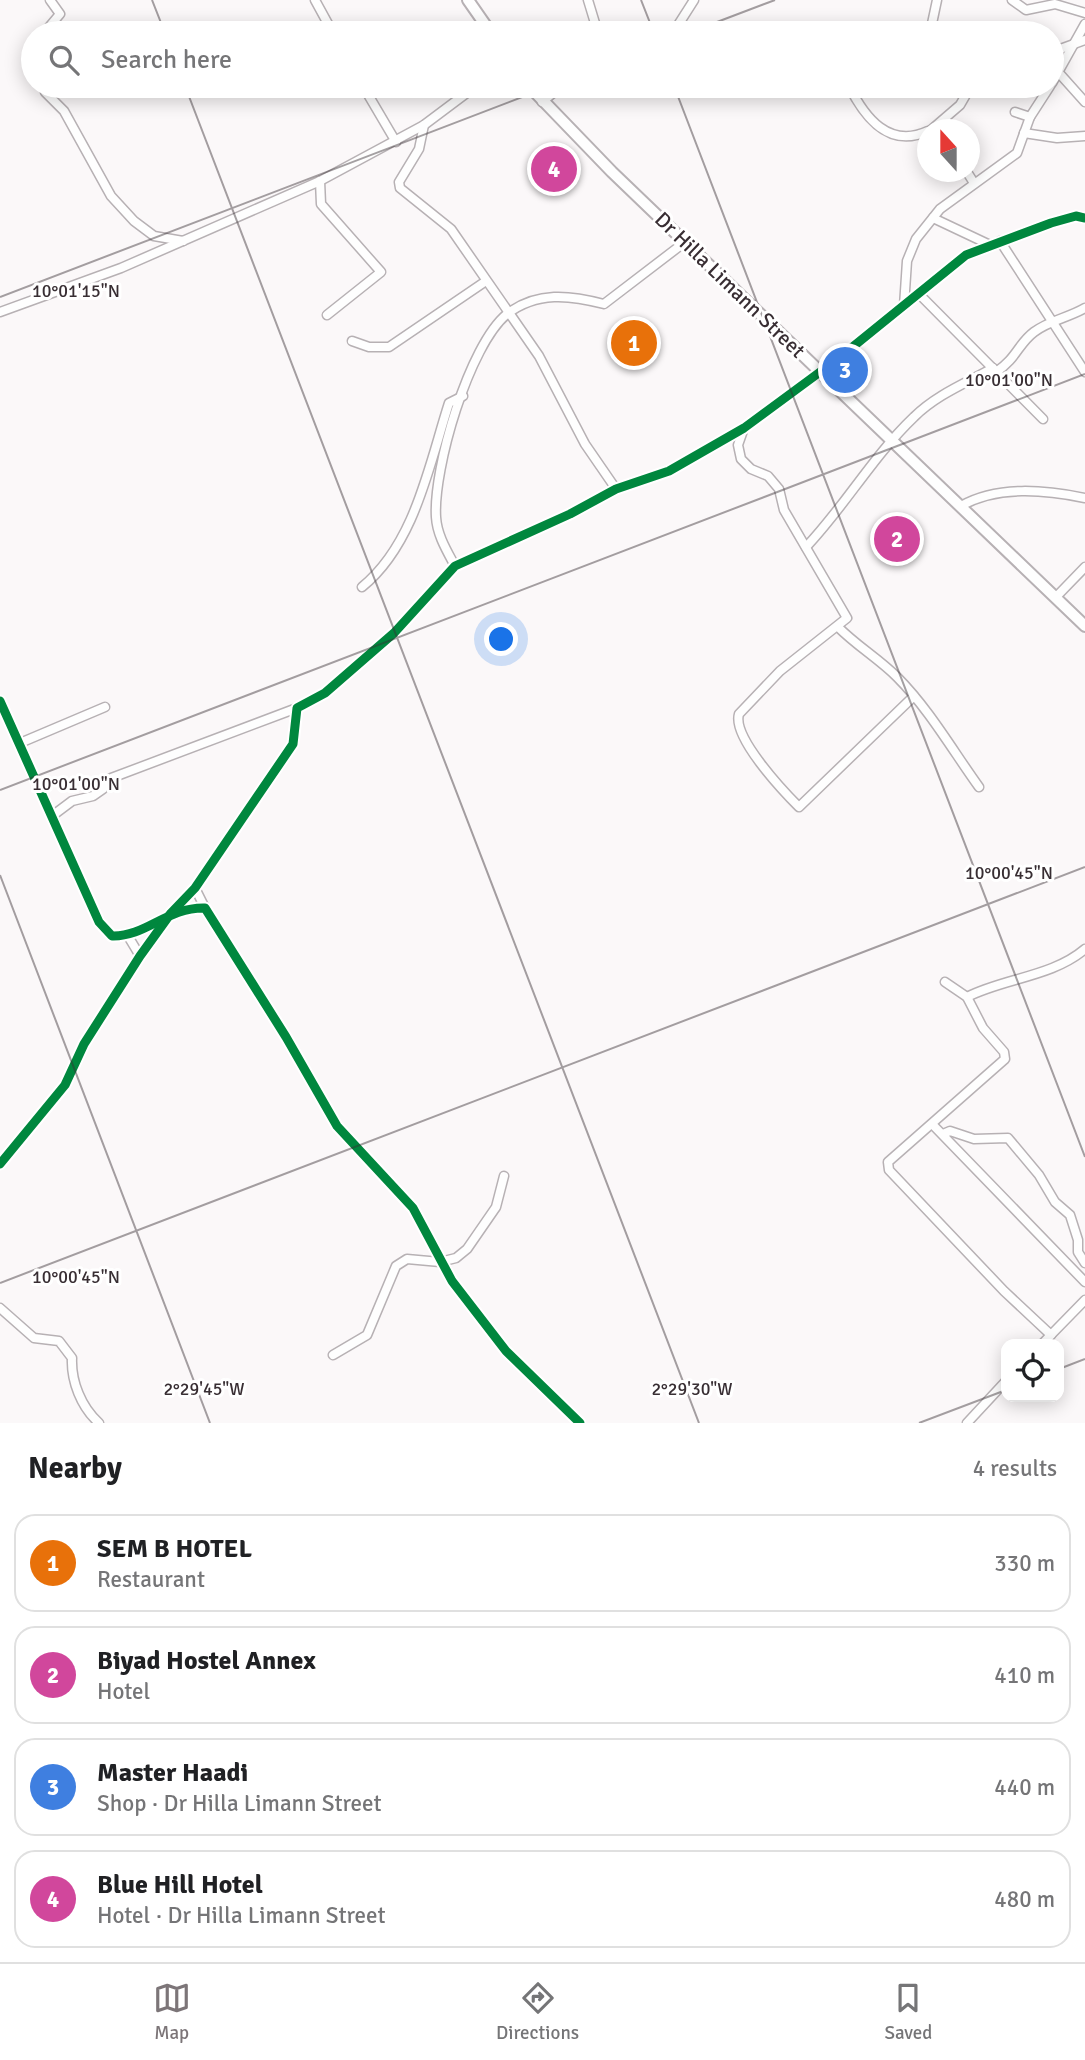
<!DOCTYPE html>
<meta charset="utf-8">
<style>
body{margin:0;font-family:Signika,sans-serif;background:#f6f6f6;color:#202124}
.controls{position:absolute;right:21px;bottom:21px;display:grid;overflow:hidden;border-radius:14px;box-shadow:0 4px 18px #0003}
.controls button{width:63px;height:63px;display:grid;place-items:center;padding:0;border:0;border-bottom:2px solid #e0e0e0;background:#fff;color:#202124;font:35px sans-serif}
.compass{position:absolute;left:917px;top:119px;width:63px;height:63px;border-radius:50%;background:#fff;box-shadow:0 4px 18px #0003;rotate:339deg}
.you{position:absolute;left:502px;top:640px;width:24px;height:24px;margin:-18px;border:5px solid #fff;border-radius:50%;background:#1a73e8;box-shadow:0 0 0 10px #1a73e833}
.badge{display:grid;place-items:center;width:46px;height:46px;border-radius:50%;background:#7c7578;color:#fff;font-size:23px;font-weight:700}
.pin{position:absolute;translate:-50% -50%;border:4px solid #fff;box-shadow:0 2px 7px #0006}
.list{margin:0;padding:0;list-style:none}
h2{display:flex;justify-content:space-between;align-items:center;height:91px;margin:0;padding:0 28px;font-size:30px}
h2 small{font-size:23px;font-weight:400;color:#757577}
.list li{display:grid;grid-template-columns:46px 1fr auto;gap:21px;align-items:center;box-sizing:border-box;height:98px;margin:0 14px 14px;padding:0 14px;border:2px solid #e0e0e0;border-radius:21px}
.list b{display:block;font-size:26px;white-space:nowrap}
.list p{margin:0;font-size:23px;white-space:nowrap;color:#757577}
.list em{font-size:23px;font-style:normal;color:#757577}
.icon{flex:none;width:38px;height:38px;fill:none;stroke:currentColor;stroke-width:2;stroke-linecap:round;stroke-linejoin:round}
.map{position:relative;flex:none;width:1085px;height:1423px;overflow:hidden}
.search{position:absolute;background:#fff;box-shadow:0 4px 18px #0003;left:21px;right:21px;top:21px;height:77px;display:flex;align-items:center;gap:18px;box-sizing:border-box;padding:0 24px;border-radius:38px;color:#757577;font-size:26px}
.sheet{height:539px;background:#fff}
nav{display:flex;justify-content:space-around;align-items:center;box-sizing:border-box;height:98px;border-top:2px solid #e0e0e0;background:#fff;font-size:19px;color:#757577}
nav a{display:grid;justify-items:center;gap:4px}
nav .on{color:#7c7578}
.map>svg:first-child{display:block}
</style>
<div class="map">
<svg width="1085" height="1423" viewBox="0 0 1085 1423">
<rect width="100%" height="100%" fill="#fbf8f9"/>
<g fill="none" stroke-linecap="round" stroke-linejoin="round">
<!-- minor casing -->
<g stroke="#b7b1b4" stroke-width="11">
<g id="minor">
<path d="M315,0L333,33"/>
<path d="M588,0L598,33"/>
<path d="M1012,0L1026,10L1055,4L1085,13"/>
<path d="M44,33L60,14L50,0"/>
<path d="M673,33L694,0"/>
<path d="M930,33L937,0"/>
<path d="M1052,52L1085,40"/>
<path d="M1052,70L1059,73L1085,102"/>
<path d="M1052,83L1085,24"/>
<path d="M45,86V92L64,111L111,196L134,221L154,236L183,241"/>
<path d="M363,86L396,142"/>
<path d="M680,86L695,90L728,86"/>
<path d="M849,86C865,118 889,149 928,131"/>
<path d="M542,102L562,86"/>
<path d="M1015,112L1030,117"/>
<path d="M424,125L419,149L399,182L400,188L451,229L539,356L585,444L616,489"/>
<path d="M931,130L960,105L971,86"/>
<path d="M1024,133L1057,138L1085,136"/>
<path d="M967,172L974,183"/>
<path d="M320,181L321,204L381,272L327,315"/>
<path d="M933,218L988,244"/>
<path d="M1000,241L1085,372"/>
<path d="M919,294L1043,419"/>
<path d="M904,306L907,261L916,239L940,209L1017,153L1030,117L1050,86"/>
<path d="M0,312L121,268L320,181L424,125L476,86"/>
<path d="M352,341L369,347H389L486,281"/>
<path d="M996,372C1017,358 1018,344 1034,332C1050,320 1068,318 1085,308"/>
<path d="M744,428L738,445L741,459L751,469L768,476L779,489L784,510L847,618L780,671L739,714C732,737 783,791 799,807L914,696"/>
<path d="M961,506C998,485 1045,490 1085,498"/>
<path d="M806,547C845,506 873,456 914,417C936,395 966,383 993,368"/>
<path d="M455,566C447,551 437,535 436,517C433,469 469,345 507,314C537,291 570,295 604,304L685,242"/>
<path d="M362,587C415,544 429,465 449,403L463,396"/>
<path d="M1056,597L1085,567"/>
<path d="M838,627C857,646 879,659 897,677C929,709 953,751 979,787"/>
<path d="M0,701L99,922L112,936C146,937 167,907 205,908L286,1037L337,1126L413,1208L452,1281L506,1351L580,1423"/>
<path d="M20,743L105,707"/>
<path d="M52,816L72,801L93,796L103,789L106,780L297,708"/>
<path d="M195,888L205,908"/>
<path d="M128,936L140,956"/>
<path d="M945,982L967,997L983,1028L1004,1052L1005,1059L888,1162L889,1170L1004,1291L1051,1335"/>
<path d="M967,997C1004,978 1052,977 1085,949"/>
<path d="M932,1124L1085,1282"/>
<path d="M943,1134L950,1131L974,1139L1008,1138L1039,1175L1055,1202L1070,1215L1078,1240V1252L1085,1263"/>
<path d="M0,1164L65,1085L84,1044L140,956L171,913L195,888L293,744L297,708L325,693L394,633L455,566L570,514L616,489L669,471L744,428L839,358L966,255L1051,223L1076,216L1085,218"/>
<path d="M0,1308L34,1338L59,1341L72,1358C71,1381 81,1407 99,1423"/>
<path d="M1042,1344L1085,1300"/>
<path d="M333,1355L367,1335L396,1266L407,1259L440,1262L456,1258L467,1249L496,1207L504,1176"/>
<path d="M967,1423L1006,1381"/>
</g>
</g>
<!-- highway casing -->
<g stroke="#b7b1b4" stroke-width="14">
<g id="highway">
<path d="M468,0L491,33"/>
<path d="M529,86L612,172L1085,626"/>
</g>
</g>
<!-- minor -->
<use href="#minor" stroke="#fefefe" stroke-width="8"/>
<!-- highway -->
<use href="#highway" stroke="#fefefe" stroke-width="10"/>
<!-- cycleway casing -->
<g stroke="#fff" stroke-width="13">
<g id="cycleway">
<path d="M0,701L99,922L112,936C146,937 167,907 205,908L286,1037L337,1126L413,1208L452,1281L506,1351L580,1423"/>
<path d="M0,1164L65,1085L84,1044L140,956L171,913L195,888L293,744L297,708L325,693L394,633L455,566L570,514L616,489L669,471L744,428L839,358L966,255L1051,223L1076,216L1085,218"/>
</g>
</g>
<!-- cycleway -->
<use href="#cycleway" stroke="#00873e" stroke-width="9"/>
</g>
<!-- ticks -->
<path fill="none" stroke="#382e33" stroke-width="2" stroke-opacity="0.45" d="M152,0L165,33M641,0L654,33M688,33L775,0M185,86L699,1423M674,86L1085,1157M0,297L551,86M0,790L1085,374M0,875L210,1423M0,1283L1085,867M1059,1369L1085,1359M919,1423L1006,1390"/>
<g text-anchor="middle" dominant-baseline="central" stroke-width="6" stroke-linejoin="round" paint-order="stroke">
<!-- street labels -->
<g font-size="21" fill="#382e33" stroke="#fff">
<text transform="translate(730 285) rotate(44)">Dr Hilla Limann Street</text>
</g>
</g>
<g font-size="18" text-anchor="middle" fill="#382e33" stroke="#fff" stroke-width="6" stroke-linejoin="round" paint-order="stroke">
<text x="76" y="297">10°01'15"N</text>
<text x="1009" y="386">10°01'00"N</text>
<text x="76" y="790">10°01'00"N</text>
<text x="1009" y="879">10°00'45"N</text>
<text x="76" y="1283">10°00'45"N</text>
<text x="204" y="1395">2°29'45"W</text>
<text x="692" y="1395">2°29'30"W</text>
</g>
</svg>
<div class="controls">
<button><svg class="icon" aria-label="locate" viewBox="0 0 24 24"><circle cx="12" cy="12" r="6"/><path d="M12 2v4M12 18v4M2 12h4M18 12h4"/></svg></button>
</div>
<svg class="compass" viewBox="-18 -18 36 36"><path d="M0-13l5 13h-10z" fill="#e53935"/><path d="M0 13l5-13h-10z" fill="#757577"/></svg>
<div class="you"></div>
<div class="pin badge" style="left:634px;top:343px;background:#e8710a">1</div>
<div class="pin badge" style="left:897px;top:539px;background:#d1479c">2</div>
<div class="pin badge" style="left:845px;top:370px;background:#3f7fe0">3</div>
<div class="pin badge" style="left:554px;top:169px;background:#d1479c">4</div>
<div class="search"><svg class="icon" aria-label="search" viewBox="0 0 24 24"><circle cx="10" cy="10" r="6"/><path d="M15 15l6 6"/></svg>Search here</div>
</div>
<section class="sheet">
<h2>Nearby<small>4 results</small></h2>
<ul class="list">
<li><span class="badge" style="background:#e8710a">1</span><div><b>SEM B HOTEL</b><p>Restaurant</p></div><em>330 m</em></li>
<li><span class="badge" style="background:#d1479c">2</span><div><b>Biyad Hostel Annex</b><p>Hotel</p></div><em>410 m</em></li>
<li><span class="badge" style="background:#3f7fe0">3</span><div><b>Master Haadi</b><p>Shop · Dr Hilla Limann Street</p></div><em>440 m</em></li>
<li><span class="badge" style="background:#d1479c">4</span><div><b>Blue Hill Hotel</b><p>Hotel · Dr Hilla Limann Street</p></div><em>480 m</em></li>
</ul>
</section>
<nav>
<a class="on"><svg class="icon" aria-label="map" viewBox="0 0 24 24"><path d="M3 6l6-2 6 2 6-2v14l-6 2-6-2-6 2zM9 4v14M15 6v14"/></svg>Map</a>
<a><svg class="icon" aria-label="directions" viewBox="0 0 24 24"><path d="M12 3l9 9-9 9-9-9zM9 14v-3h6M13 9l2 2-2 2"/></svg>Directions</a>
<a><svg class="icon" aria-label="saved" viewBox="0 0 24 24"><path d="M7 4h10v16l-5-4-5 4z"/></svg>Saved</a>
</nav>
